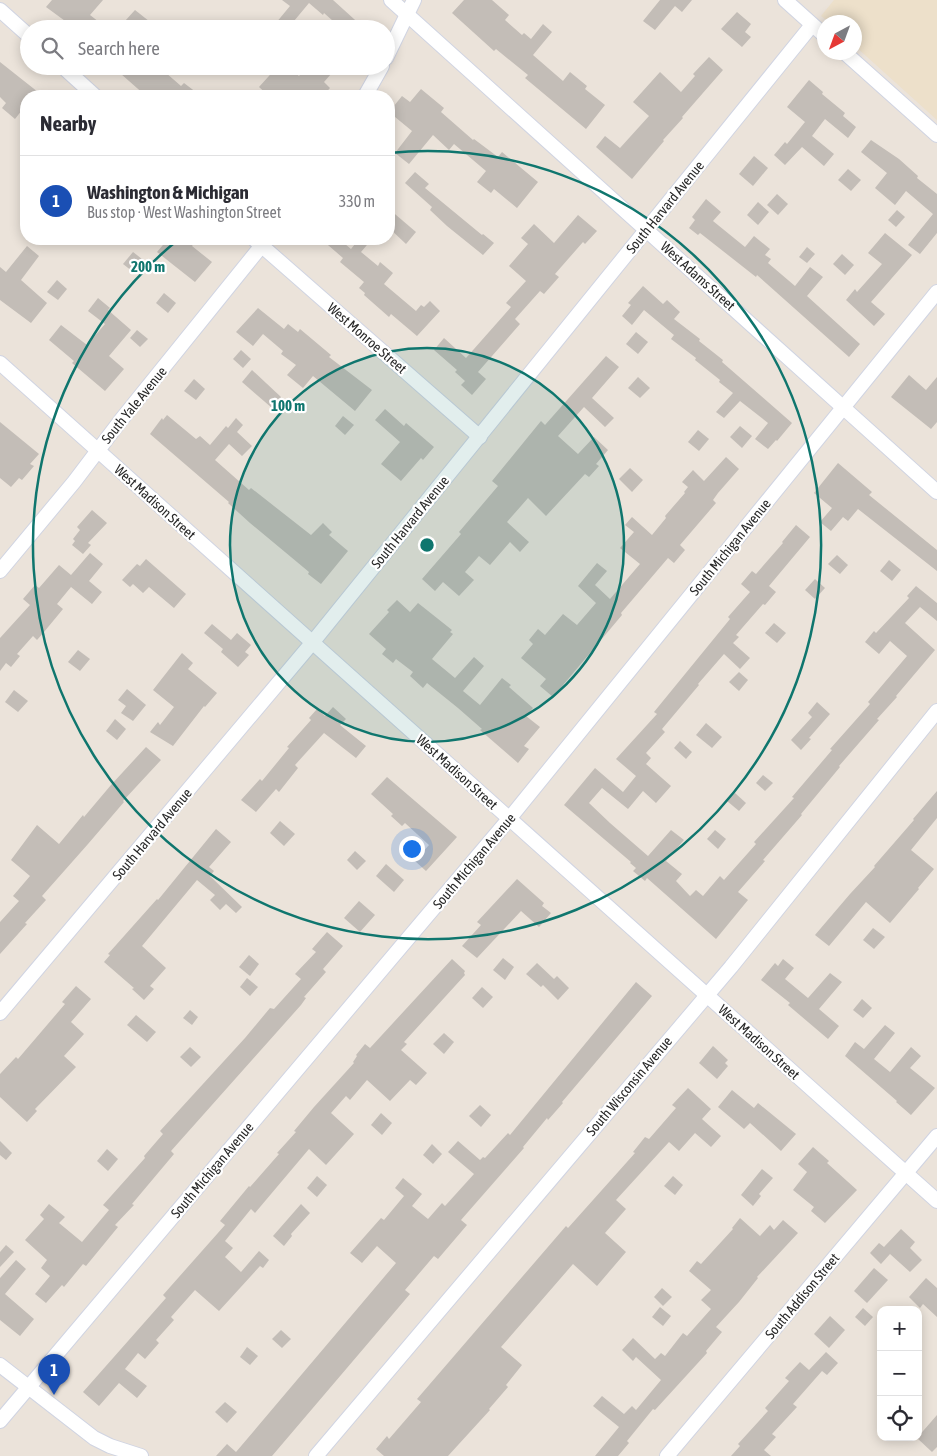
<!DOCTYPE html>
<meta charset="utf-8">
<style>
body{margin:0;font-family:"Asap Condensed",sans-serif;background:#f2f2f3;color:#2b2b33}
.controls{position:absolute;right:15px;bottom:15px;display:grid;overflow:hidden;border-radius:10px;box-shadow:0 2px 12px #0003}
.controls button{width:45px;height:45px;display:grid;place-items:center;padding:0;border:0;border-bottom:1px solid #e1e1e2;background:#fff;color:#2b2b33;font:25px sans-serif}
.compass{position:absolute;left:817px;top:15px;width:45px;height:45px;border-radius:50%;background:#fff;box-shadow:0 2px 12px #0003;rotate:221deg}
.you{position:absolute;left:411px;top:848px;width:18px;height:18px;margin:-12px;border:4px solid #fff;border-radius:50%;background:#1a73e8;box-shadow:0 0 0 8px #1a73e833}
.badge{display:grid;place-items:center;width:32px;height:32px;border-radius:50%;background:#7c3aed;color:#fff;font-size:16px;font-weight:700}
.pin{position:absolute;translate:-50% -41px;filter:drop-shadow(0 1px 2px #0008)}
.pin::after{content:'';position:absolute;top:26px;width:18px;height:15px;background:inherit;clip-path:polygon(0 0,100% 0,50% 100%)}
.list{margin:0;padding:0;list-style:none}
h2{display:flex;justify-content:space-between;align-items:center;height:65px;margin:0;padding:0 20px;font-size:21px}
h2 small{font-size:16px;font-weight:400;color:#7c7c81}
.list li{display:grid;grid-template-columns:32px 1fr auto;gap:15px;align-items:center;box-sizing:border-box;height:90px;padding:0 20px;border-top:1px solid #e1e1e2}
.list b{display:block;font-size:19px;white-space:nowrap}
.list p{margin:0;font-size:16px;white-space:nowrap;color:#7c7c81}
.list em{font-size:16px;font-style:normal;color:#7c7c81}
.icon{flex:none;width:28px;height:28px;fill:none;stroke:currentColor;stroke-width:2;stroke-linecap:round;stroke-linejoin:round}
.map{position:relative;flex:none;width:937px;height:1456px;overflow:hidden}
.search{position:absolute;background:#fff;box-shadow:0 2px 12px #0003;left:20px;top:20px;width:375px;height:55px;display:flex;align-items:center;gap:12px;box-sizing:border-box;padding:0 18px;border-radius:28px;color:#7c7c81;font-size:19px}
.panel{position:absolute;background:#fff;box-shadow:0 2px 12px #0003;left:20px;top:90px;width:375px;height:155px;border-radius:20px}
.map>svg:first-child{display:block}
</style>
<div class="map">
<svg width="937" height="1456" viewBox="0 0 937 1456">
<rect width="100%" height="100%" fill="#ebe3da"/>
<!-- education -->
<path fill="#ede0ca" d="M834,0H937V120L855,46L854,22H829L821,16Z"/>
<!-- building -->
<g fill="#c3bdb7">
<path d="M52,0H103L90,15L99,22L94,29H76L46,7Z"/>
<path d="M282,0H333L365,29H342L324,13L323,15L309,3L294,21L302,29H271L290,6Z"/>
<path d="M464,0H492L509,15L505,20L522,35L524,33L531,39L543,24L552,32L533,55L563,81L570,72L587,86L585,89L605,105L586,129L525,78L528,75L496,49L494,51L452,13Z"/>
<path d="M660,0H692L682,12L675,6L655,30L643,21Z"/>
<path d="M135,10L159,29H135L125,21Z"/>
<path d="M737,12L751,24L745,32L751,37L742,47L721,29Z"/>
<path d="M709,57L723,70L682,117L683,118L663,140L664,141L632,179L596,147L605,136L620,148L649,116L633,102L660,72L681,92L695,76L693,74Z"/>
<path d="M0,62L43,96H26V105L15,119L2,108L6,103L0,97Z"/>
<path d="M112,66H158L181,86L184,83L201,96H146Z"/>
<path d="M278,66H288L299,76L307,66H338L324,82L330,88L323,96H269L259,87Z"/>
<path d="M809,80L823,92L822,94L845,113L843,116L856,127L848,138L825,119L812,136L834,154L824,166L802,147L785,165L774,155L785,142L787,144L805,122L787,107Z"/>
<path d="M421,89L444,108L441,112L473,140L474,139L498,157L502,152L538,182L517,208L494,189L491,193L477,182L486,171L454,144L449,150L433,135L409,164L395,153L412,131L389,112L402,96L410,102Z"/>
<path d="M871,140L899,159L918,176L917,178L937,194V233L920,254L908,245L933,214L906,191L895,205L875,188L887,173L861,152Z"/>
<path d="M754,156L768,168L753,186L739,174Z"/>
<path d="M848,169L861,180L851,191L838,180Z"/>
<path d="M415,172L429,184L425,188L482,235L483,234L494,243L483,255L447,226L430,210L432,207L405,183Z"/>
<path d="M777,194L788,204L778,215L767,205Z"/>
<path d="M706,199L721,212L713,221L745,247L754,236L770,249L765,255L771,259L768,263L795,286L810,267L823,277L807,296L860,344L849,357L757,275L756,277L700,233L698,235L689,228L695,220L692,217Z"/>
<path d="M758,202L769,212L758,225L747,215Z"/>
<path d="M389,209L416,232L406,244L389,228Z"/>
<path d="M897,210L905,217L896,227L888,220Z"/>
<path d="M578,215L597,231L585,244L583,242L555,274L559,277L544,294L540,291L515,319L520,324L478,372L486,379L472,395L461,385L465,381L455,372L457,370L434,350L444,338L466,358L511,307L506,303L526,281L509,266L528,244L521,238L534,224L554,243Z"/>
<path d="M885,233L912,255L871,302L885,314L874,326L846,300L855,289L857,292L882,264L868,253Z"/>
<path d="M168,239H188L194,243L192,246L212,262L195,282L157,252Z"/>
<path d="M321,239H339L351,249L359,239H372L361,252L378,266L380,262L393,273L384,284L416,311L421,305L424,307L430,301L440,311L417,336L391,314L389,317L364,295L365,293L359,288L364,282L340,262L343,258Z"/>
<path d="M27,246L39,256L21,280L47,303L31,323L0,300V267L6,272Z"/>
<path d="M807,247L815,254L807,263L799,257Z"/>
<path d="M133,252L142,259L132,271L123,264Z"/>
<path d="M842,254L854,265L845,275L833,264Z"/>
<path d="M57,280L67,289L58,300L47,292Z"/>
<path d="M643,286L663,304L667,300L680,312L674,319L700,339L699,341L723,360L722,362L792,423L777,441L776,440L768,449L755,439L768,423L740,401L724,418L716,412L733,393L719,382L720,380L695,360L696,358L671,339L674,335L644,310L632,325L622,316L631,305L628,303Z"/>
<path d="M164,293L176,303L168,313L156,303Z"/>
<path d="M98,298L110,308L108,310L131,330L109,356L124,369L105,391L72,363L74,361L49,340L61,325L87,345L105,324L88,311Z"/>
<path d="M258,308L284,329L288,324L298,332L300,329L331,355L329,357L372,390L355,411L313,376L303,388L287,375L296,365L281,354L283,351L263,334L253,346L236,332Z"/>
<path d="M137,330L148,339L140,347L130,338Z"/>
<path d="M636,332L648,342L638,354L626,344Z"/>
<path d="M241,350L251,359L243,368L233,359Z"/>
<path d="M606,356L619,367L592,398L614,418L605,427L584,407L558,436L578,454L594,437L608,450L596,464L599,466L589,477L585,474L546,516L528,498L507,522L529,542L520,552L510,542L490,565L479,556L465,572L474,580L459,596L443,582L435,591L422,579L461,534L459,532L498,486L492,481L541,421L545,425Z"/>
<path d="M252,370L281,397L272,408L242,382Z"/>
<path d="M909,375L926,390L937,377V422L931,429L891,397Z"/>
<path d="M638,377L650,388L640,398L628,388Z"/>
<path d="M194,379L205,389L196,400L184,391Z"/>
<path d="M385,409L404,426L406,423L434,447L423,460L421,458L401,481L381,464L400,442L375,420Z"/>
<path d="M167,415L196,439L200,436L210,445L226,426L228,428L236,418L243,425L237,432L252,446L242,456L229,444L215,460L249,490L251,488L311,535L323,523L332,532L329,535L348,551L321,584L308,574L309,572L250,523L228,503L229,502L150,434L162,418L163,420Z"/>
<path d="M343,416L354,425L345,435L335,426Z"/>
<path d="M0,422L39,454L30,464L34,466L22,480L19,478L11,487L0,478Z"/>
<path d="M740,426L752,436L742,448L730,437Z"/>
<path d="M698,430L709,439L699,451L688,442Z"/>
<path d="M726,457L739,469L718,493L713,500L716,503L680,545L685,550L674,563L668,558L621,613L622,615L553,697L540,686L546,679L521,658L533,644L529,640L538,629L545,635L563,614L577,625L596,603L578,586L597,563L607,571L595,585L610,599L640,564L620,548L634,532L625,525L632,517L652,535L666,518L665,516L685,493L684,492L688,487L682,482L693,470L704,481Z"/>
<path d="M838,463L872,492L869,495L937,550V571L858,509L848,521L843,517L831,531L820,522L832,508L814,493Z"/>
<path d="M630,468L643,480L632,492L619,479Z"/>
<path d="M92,510L107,523L88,543L91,545L83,554L72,545L75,541L73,539L80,530L77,527Z"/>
<path d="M796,525L810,537L769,586L776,592L765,605L763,604L736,635L739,637L733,643L750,658L740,669L724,654L698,684L699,685L662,729L665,732L646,753L651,758L646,764L671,786L656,803L643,791L628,809L602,788L589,803L610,823L648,856L671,830L684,840L666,861L682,874L676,881L690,896L696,890L703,896L720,876L724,880L756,844L754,842L794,798L792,797L832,750L830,749L870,704L868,702L907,656L890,641L879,654L865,642L874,631L876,633L909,598L907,596L916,586L937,603V621L920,607L905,623L935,650L896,696L897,697L877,719L879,720L839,766L840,767L801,814L802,815L763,860L765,861L738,892L748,900L716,939L647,878L645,881L633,871L636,868L630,863L631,862L564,805L595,768L623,792L636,776L616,759L657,714L654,712L730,619L728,617L750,592L741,584L752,571L756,574L783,543L782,542Z"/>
<path d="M90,553L103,564L89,581L102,592L92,604L71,587L57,604L63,609L44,632L37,640L33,636L17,654L20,656L11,667L6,663L0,671V638L30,605L23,599L35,585L39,588L59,565L71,575Z"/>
<path d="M837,555L848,565L840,574L828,564Z"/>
<path d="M146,559L186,594L174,608L149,587L143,593L133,584L130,587L122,580L137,564L140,566Z"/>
<path d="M889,560L901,570L892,581L880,571Z"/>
<path d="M815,579L825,588L815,599L805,590Z"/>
<path d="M397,600L410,612L418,603L452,630L450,632L453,634L432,659L455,678L474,657L484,666L463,691L480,705L502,678L511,685L509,687L533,708L526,716L540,727L524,746L529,749L518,763L480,730L482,729L458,708L427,683L423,688L410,676L413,672L396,659L393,663L382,654L386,649L369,634L389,612L387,610Z"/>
<path d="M774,623L786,633L777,643L765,633Z"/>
<path d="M212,624L231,640L237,633L251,645L245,652L249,655L238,667L221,652L223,649L204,633Z"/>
<path d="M78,650L90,659L80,671L68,662Z"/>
<path d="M182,653L193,663L188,669L217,693L205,707L204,706L173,746L150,732L158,722L160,725L174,707L153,690Z"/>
<path d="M739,672L748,680L739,691L729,682Z"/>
<path d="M127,689L146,705L133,721L121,713L126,706L118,700Z"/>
<path d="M14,690L28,701L18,712L5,702Z"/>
<path d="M817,702L830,714L809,738L811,739L801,750L791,740L812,717L808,713Z"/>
<path d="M333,707L346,719L340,725L366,746L356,758L324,733L295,765L298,768L279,792L276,789L256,812L241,800L260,779L262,781L289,748L287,747L311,720L309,718L317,709L325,716Z"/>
<path d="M115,719L126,729L117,740L106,731Z"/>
<path d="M706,723L722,737L712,748L696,735Z"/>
<path d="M680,741L692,752L686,759L674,748Z"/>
<path d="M146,747L161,760L123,801L124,802L88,844L42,896L46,900L25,923L27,924L0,954V922L19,901L13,896L30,876L11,860L37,825L59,844L83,815L84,817L111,785Z"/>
<path d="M763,775L773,783L765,791L756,783Z"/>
<path d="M387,777L457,837L426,871L415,861L429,845L405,823L402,826L391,816L393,814L371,794Z"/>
<path d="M937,791V818L911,850L934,869L918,888L919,889L890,923L866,902L829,946L815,935L850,894L875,867L874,866L914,820L913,819Z"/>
<path d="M735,793L746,803L739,811L727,801Z"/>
<path d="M280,821L295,834L284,846L270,833Z"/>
<path d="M216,829L231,842L209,867L214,871L210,876L242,907L236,913L226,904L220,910L210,900L215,895L197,880L142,946L166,968L150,986L154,989L144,1000L132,989L134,988L104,962L110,955L108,954L157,899L158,900Z"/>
<path d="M715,830L726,839L718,849L707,839Z"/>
<path d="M355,851L366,861L357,870L347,860Z"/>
<path d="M386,864L404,880L394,892L376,876Z"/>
<path d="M517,879L544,903L542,906L551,913L539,927L521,911L477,958L462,946L481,925L477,922Z"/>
<path d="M359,901L375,915L360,932L344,918Z"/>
<path d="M873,928L885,937L874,949L863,940Z"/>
<path d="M327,932L343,946L323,969L326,972L304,997L306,998L301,1005L171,1151L174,1154L132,1204L134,1205L115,1225L118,1227L86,1266L83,1264L64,1287L62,1285L46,1303L35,1294L50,1276L41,1268L47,1260L25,1240L44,1219L40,1215L49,1204L65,1217L59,1223L82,1242L109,1210L103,1205L145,1158L144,1156L163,1134L160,1131L245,1038L270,1008L274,1009L301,979L295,974L316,952L312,949Z"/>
<path d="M249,955L259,964L250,976L239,967Z"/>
<path d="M503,958L514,967L505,980L493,970Z"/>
<path d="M452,959L465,971L464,973L465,975L404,1042L407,1044L401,1050L427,1073L416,1085L410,1080L390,1101L367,1080L350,1100L346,1096L331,1113L354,1134L326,1165L309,1149L255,1213L251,1209L225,1241L233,1248L225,1257L241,1272L259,1251L269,1260L263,1268L260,1266L219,1311L195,1290L171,1317L174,1320L156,1340L159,1343L145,1359L138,1353L125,1369L147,1386L137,1398L119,1383L99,1406L83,1392L166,1298L163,1295L225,1225L220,1221L249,1186L250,1187L279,1154L277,1153L296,1132L294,1131L314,1107L354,1063L353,1062L357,1056L356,1055L365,1044L370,1048Z"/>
<path d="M783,959L794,968L785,979L808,998L830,973L842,982L819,1009L839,1026L828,1039L788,1005L790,1003L761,980L775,963L778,966Z"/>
<path d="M537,963L554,979L557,976L569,988L558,1000L543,985L541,987L526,974Z"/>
<path d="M247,978L258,987L250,996L240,987Z"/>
<path d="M636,982L652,996L562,1102L563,1103L548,1120L547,1118L523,1147L524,1148L461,1220L467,1225L438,1259L434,1256L405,1290L410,1294L272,1456H216L227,1444L236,1452L396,1263L377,1246L362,1263L350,1253L381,1218L384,1220L404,1196L395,1188L403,1178L422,1194L412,1206L428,1219L442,1203L445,1206L474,1174L448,1152L458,1141L480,1160L483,1157L485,1158L508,1133L510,1135Z"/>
<path d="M76,986L91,999L71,1022L84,1034L64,1056L76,1067L35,1109L37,1111L27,1122L0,1097V1074L16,1057L18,1059L65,1004L62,1002Z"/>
<path d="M482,987L493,997L483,1008L472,998Z"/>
<path d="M862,999L872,1008L863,1018L853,1010Z"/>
<path d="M190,1010L198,1017L192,1025L183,1018Z"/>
<path d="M136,1015L156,1032L147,1042L127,1025Z"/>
<path d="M885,1025L895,1033L874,1059L890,1072L911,1047L921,1056L910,1068L935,1088L911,1115L896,1102L897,1101L845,1056L855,1042L864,1049Z"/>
<path d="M444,1033L454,1042L444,1054L433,1044Z"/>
<path d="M713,1046L728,1060L725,1063L728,1066L717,1079L699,1063Z"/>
<path d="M190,1047L201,1057L191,1067L180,1057Z"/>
<path d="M688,1088L711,1109L702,1119L721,1136L711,1147L695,1133L679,1151L669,1142L616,1200L626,1209L605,1233L626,1252L597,1286L573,1264L560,1279L501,1347L522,1365L506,1385L508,1387L489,1409L490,1410L448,1456H384L376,1449L387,1436L389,1439L421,1402L417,1399L566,1226L568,1228L635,1153L633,1152L645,1137L649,1139L676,1108L672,1105Z"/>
<path d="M732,1090L754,1108L758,1103L796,1134L781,1151L750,1123L744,1129L718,1107Z"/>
<path d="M480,1105L491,1115L481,1127L469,1116Z"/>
<path d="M381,1113L392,1123L382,1135L371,1125Z"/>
<path d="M0,1141L12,1153L6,1160L0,1155Z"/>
<path d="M432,1144L442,1154L433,1164L423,1155Z"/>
<path d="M813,1147L829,1161L827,1163L857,1190L825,1223L811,1211L814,1207L793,1190L807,1172L798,1164Z"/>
<path d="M107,1149L118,1159L108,1171L97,1161Z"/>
<path d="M762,1169L773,1178L759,1194L761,1196L753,1206L741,1195Z"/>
<path d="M317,1176L327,1185L317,1197L307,1188Z"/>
<path d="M673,1176L683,1185L675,1195L664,1186Z"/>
<path d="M301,1204L310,1213L291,1234L292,1236L284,1246L273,1236Z"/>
<path d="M740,1218L760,1236L770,1225L774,1230L783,1220L798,1233L757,1277L758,1278L739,1302L716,1327L722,1332L706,1351L707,1353L655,1410L653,1409L627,1441L629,1443L618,1456H595L619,1427L593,1406L602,1396L624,1414L632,1406L636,1410L661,1380L636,1357L633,1361L622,1350L633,1338L655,1359L661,1353L665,1356L683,1333L687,1336L711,1309L701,1300L711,1290L689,1271L697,1261L701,1264L733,1229L732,1228Z"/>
<path d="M901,1229L915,1242L910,1248L922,1260L910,1272L890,1254L881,1264L870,1253L879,1243L884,1247Z"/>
<path d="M6,1245L14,1252L0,1267V1252Z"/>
<path d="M16,1260L26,1269L5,1294L34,1319L20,1336L0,1320V1278Z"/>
<path d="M874,1268L888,1280L867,1303L854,1291Z"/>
<path d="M926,1278L937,1288V1317L923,1304L920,1308L909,1297Z"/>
<path d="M662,1288L672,1297L663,1306L654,1297Z"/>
<path d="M660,1307L671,1316L663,1326L652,1317Z"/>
<path d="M863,1308L873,1317L865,1326L855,1317Z"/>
<path d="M830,1316L845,1330L829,1348L814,1334Z"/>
<path d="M281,1330L291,1339L282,1348L272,1339Z"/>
<path d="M247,1347L258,1356L250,1365L240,1357Z"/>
<path d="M826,1352L838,1363L827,1375L822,1371L793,1404L797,1407L772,1434L776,1437L764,1450L771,1456H731L740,1446L738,1444L768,1411L765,1408L789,1381L785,1378L800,1362L809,1370Z"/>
<path d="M225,1402L237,1412L227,1423L215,1412Z"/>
<path d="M937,1415V1447L932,1452L917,1438Z"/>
</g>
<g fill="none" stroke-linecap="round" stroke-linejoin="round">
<!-- minor casing -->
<g stroke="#d0d4e2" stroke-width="16">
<g id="minor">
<path d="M391,0L937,492"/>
<path d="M785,0L824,35"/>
<path d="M0,10L29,36"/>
<path d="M844,52L937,135"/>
<path d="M386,58L414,0"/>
<path d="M62,66L95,96"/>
<path d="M365,96L382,66"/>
<path d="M254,239L480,437"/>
<path d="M0,363L937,1201"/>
<path d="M0,571L74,482L121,420L267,239"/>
<path d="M0,1013L312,643L812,25"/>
<path d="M0,1365L94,1438L110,1446L141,1456"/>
<path d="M0,1421L509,819L937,292"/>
<path d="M316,1456L731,967L937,711"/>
<path d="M667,1456L937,1136"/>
</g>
</g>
<!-- minor -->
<use href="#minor" stroke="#fff" stroke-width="14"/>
</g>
<!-- distance rings -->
<circle cx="427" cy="545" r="197" fill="#0f766e" fill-opacity=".12"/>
<g fill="none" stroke="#0f766e" stroke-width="2.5">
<circle cx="427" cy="545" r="197"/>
<path d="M389 153A394 394 0 1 1 179 239"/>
</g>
<g text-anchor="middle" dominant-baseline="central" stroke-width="4.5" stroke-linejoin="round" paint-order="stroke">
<!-- street labels -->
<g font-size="14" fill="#292929" stroke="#fff">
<text transform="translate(665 207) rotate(-51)">South Harvard Avenue</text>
<text transform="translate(698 276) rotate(42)">West Adams Street</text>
<text transform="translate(367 338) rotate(41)">West Monroe Street</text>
<text transform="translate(134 405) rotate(-51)">South Yale Avenue</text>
<text transform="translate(155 502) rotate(42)">West Madison Street</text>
<text transform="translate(410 522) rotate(-51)">South Harvard Avenue</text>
<text transform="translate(730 547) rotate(-51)">South Michigan Avenue</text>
<text transform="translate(457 772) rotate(42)">West Madison Street</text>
<text transform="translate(152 834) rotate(-50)">South Harvard Avenue</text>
<text transform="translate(474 861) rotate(-50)">South Michigan Avenue</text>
<text transform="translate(759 1042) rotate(42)">West Madison Street</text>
<text transform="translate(629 1086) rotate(-50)">South Wisconsin Avenue</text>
<text transform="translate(212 1170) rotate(-50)">South Michigan Avenue</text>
<text transform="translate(802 1296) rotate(-50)">South Addison Street</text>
</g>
</g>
<circle cx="427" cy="545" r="8" fill="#0f766e" stroke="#fff" stroke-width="2.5"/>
<g font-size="15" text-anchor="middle" font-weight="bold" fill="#0f766e" stroke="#fff" stroke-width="4.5" stroke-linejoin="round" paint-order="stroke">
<text x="148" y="272">200 m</text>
<text x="288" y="411">100 m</text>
</g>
</svg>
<div class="controls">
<button>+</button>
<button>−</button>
<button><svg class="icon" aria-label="locate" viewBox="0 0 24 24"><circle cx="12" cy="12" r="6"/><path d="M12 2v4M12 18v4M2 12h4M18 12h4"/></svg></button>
</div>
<svg class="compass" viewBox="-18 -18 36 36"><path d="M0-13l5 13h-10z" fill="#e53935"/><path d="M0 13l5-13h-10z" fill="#7c7c81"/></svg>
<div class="you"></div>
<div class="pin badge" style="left:54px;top:1395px;background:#1a4fb4">1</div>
<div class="search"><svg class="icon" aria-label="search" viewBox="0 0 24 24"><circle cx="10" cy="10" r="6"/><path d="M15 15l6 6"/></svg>Search here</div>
<section class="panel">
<h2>Nearby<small></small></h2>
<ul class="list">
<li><span class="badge" style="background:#1a4fb4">1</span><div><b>Washington &amp; Michigan</b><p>Bus stop · West Washington Street</p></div><em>330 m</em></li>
</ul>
</section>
</div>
